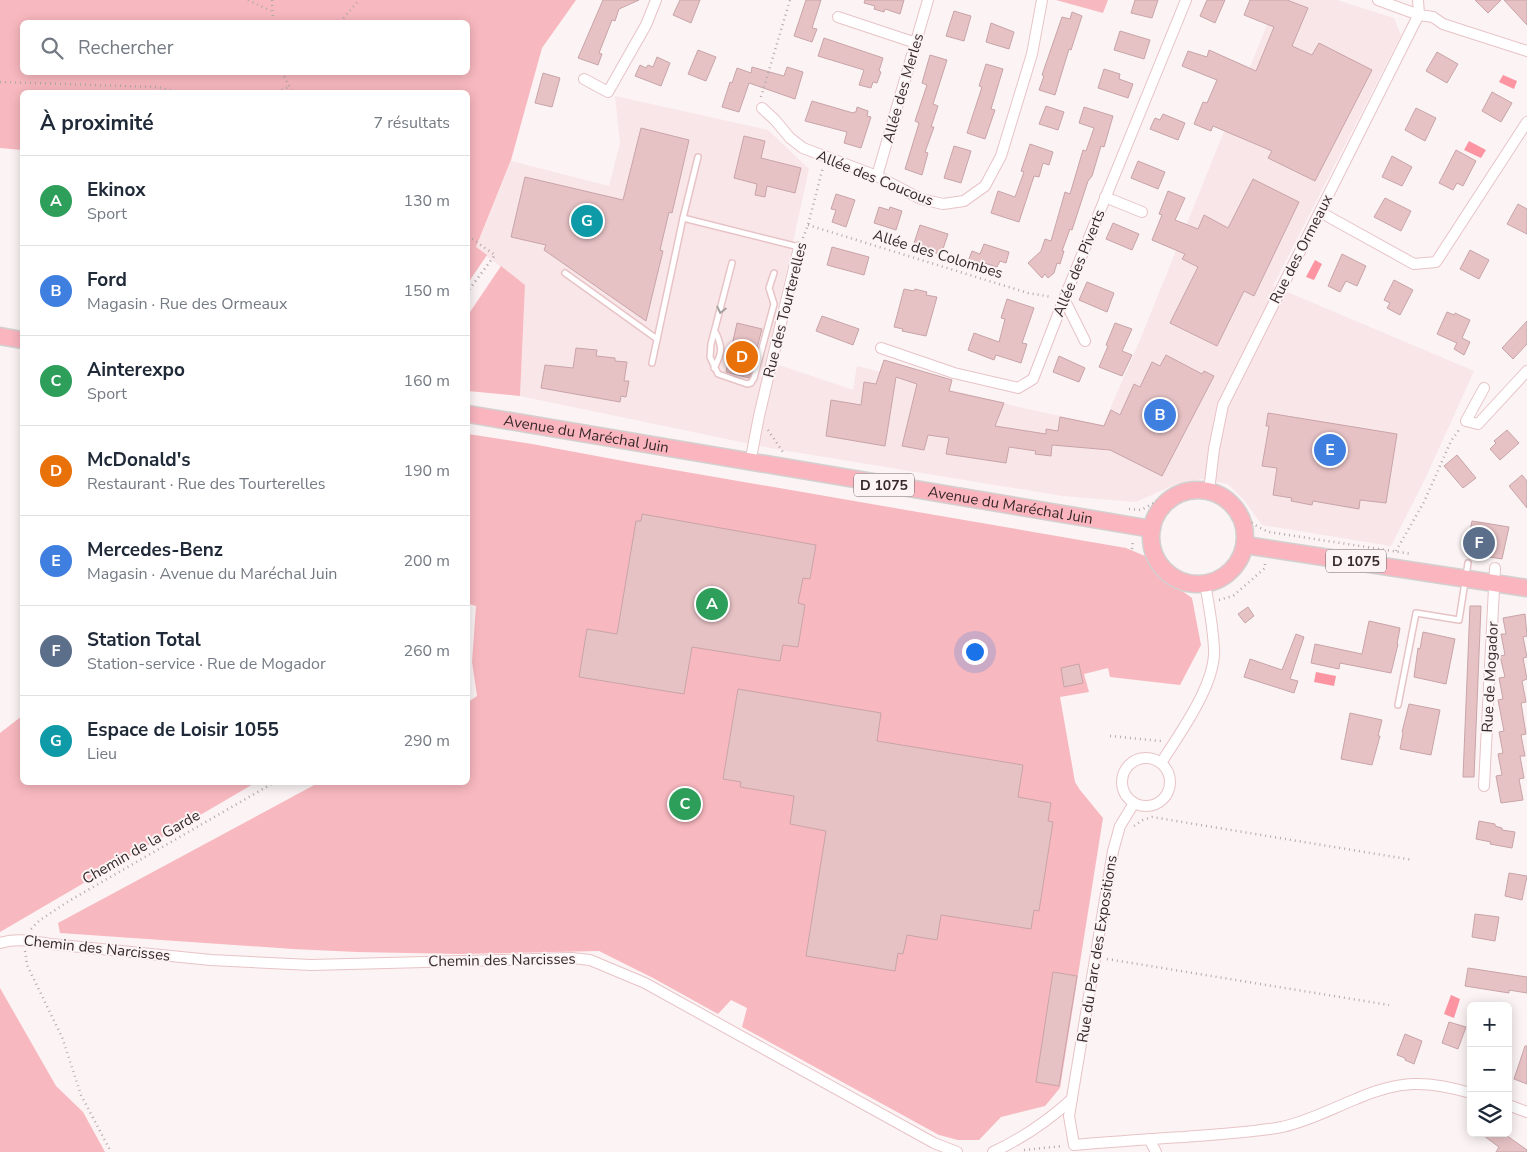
<!DOCTYPE html>
<html lang="fr">
<meta charset="utf-8">
<style>
body{margin:0;font-family:"Nunito Sans",sans-serif;background:#f6f6f7;color:#1f2937}
.controls{position:absolute;right:15px;bottom:15px;display:grid;overflow:hidden;border-radius:8px;box-shadow:0 2px 12px #0003}
.controls button{width:45px;height:45px;display:grid;place-items:center;padding:0;border:0;border-bottom:1px solid #e0e1e3;background:#fff;color:#1f2937;font:25px sans-serif}
.you{position:absolute;left:974px;top:651px;width:18px;height:18px;margin:-12px;border:4px solid #fff;border-radius:50%;background:#1a73e8;box-shadow:0 0 0 8px #1a73e833}
.badge{display:grid;place-items:center;width:32px;height:32px;border-radius:50%;background:#db2777;color:#fff;font-size:16px;font-weight:700}
.pin{position:absolute;translate:-50% -50%;border:2px solid #fff;box-shadow:0 1px 5px #0006}
.list{margin:0;padding:0;list-style:none}
h2{display:flex;justify-content:space-between;align-items:center;height:65px;margin:0;padding:0 20px;font-size:21px}
h2 small{font-size:16px;font-weight:400;color:#747a83}
.list li{display:grid;grid-template-columns:32px 1fr auto;gap:15px;align-items:center;box-sizing:border-box;height:90px;padding:0 20px;border-top:1px solid #e0e1e3}
.list b{display:block;font-size:19px;white-space:nowrap}
.list p{margin:0;font-size:16px;white-space:nowrap;color:#747a83}
.list em{font-size:16px;font-style:normal;color:#747a83}
.icon{flex:none;width:28px;height:28px;fill:none;stroke:currentColor;stroke-width:2;stroke-linecap:round;stroke-linejoin:round}
.map{position:relative;flex:none;width:1527px;height:1152px;overflow:hidden}
.search{position:absolute;background:#fff;box-shadow:0 2px 12px #0003;left:20px;top:20px;width:450px;height:55px;display:flex;align-items:center;gap:12px;box-sizing:border-box;padding:0 18px;border-radius:8px;color:#747a83;font-size:19px}
.panel{position:absolute;background:#fff;box-shadow:0 2px 12px #0003;left:20px;top:90px;width:450px;height:695px;border-radius:8px}
.map>svg:first-child{display:block}
</style>
<div class="map">
<svg width="1527" height="1152" viewBox="0 0 1527 1152">
<rect width="100%" height="100%" fill="#fbf3f4"/>
<!-- built -->
<path fill="#f9e6e8" d="M1277,0H1337L1394,18L1401,35L1273,286L1474,371L1426,477L1391,546L1262,525L1244,500L1228,484L1201,479L1174,485L1136,502L1063,496L770,448L520,396L525,285L476,248L511,161L609,186L620,143L615,96L768,130L809,169L767,361L853,390L857,366L1027,409L1103,425L1140,340Z"/>
<!-- green -->
<g fill="#f8b8bf" fill-rule="evenodd">
<path d="M0,0H576L542,48L511,160L476,247L487,255L468,283V92H22V150L0,148ZM22,22H468V72H22Z"/>
<path d="M1056,0H1108L1103,13Z"/>
<path d="M501,266L525,285L520,396L468,391V315Z"/>
<path d="M468,434L532,444L634,463L1126,548L1145,556L1174,585L1192,598L1201,645L1180,685L1110,677L1108,668L1084,674L1089,692L1060,697L1075,782L1080,790L1103,818L1060,1088L1045,1106L1001,1117L979,1140H958L939,1135L742,1027L747,1008L731,1000L718,1014L653,978L599,951L460,954L357,952L293,949L60,933L58,923L318,783L468,782V702L477,696L472,662L476,606L468,604Z"/>
<path d="M22,716V782L255,783L0,932V733Z"/>
<path d="M0,988L56,1086L83,1112L105,1152H0Z"/>
</g>
<!-- water -->
<g fill="#fc94a2">
<path d="M1503,75L1517,81L1514,89L1499,82Z"/>
<path d="M1469,141L1486,150L1481,158L1464,150Z"/>
<path d="M1315,260L1322,264L1314,280L1306,277Z"/>
<path d="M1316,672L1336,676L1334,686L1314,682Z"/>
<path d="M1451,995L1460,999L1454,1018L1444,1014Z"/>
</g>
<!-- building -->
<g fill="#e7c2c5" stroke="#c8a4a8">
<path d="M603,0H639L619,9L615,21L612,20L599,53L602,54L598,65L578,58Z"/>
<path d="M680,0H700L691,23L673,15Z"/>
<path d="M806,0H821L812,28L817,29L812,42L794,36Z"/>
<path d="M865,0H904L900,14L885,9L884,12L874,9L875,6L864,3Z"/>
<path d="M1135,0H1158L1152,18L1131,13Z"/>
<path d="M1207,0H1225L1215,23L1200,16Z"/>
<path d="M1250,0H1287L1308,8L1292,46L1312,55L1319,43L1372,70L1315,181L1268,158L1272,151L1213,126L1211,131L1194,124L1203,102L1207,103L1217,80L1182,66L1188,51L1207,57L1209,50L1256,71L1274,27L1244,15Z"/>
<path d="M1475,0H1501L1488,13Z"/>
<path d="M1504,0H1527V25Z"/>
<path d="M954,11L971,16L964,41L946,36Z"/>
<path d="M1072,12L1082,16L1071,50L1069,49L1055,95L1039,90L1044,76L1042,75L1062,17L1070,19Z"/>
<path d="M991,23L1014,32L1009,49L986,42Z"/>
<path d="M1120,31L1150,40L1144,59L1114,50Z"/>
<path d="M824,38L883,58L879,71L881,72L877,83L873,82L871,88L859,85L864,70L818,56Z"/>
<path d="M698,50L716,57L706,81L688,74Z"/>
<path d="M1437,52L1458,64L1447,83L1426,71Z"/>
<path d="M930,55L947,60L933,104L938,106L931,127H934L925,152L928,153L922,175L905,169L917,130L919,123L915,121L927,85L922,83Z"/>
<path d="M657,57L670,63L661,86L635,76L640,65L646,68L648,65L653,67Z"/>
<path d="M986,64L1003,69L991,109L995,110L985,139L967,133L982,87L979,86Z"/>
<path d="M752,67L784,76L787,67L803,72L795,99L749,83L739,112L722,107L730,82L732,83L737,68L751,73Z"/>
<path d="M1104,69L1120,74L1119,79L1133,84L1128,98L1098,88Z"/>
<path d="M543,73L560,78L552,107L535,103Z"/>
<path d="M1492,92L1512,103L1501,122L1482,111Z"/>
<path d="M812,101L853,113L854,112H856L857,107L868,111L867,116L871,117L861,148L844,143L847,132L805,121Z"/>
<path d="M1046,106L1064,112L1058,130L1039,124Z"/>
<path d="M1084,107L1113,116L1104,147L1101,146L1092,176L1088,181L1072,230L1070,229L1062,251H1064L1060,264L1057,263L1054,273L1048,278L1045,274L1042,278L1028,263L1041,251L1045,239L1051,241L1065,192L1070,194L1083,150L1086,151L1094,128L1079,123Z"/>
<path d="M1416,108L1436,118L1425,141L1405,130Z"/>
<path d="M1163,114L1185,123L1178,140L1150,129L1155,118L1160,120Z"/>
<path d="M641,128L689,140L672,213L669,212L660,250L663,251L646,321L544,250L546,245L511,237L525,177L623,200Z"/>
<path d="M744,136L765,141L761,158L801,168L795,193L767,186L765,197L755,195L757,184L734,178Z"/>
<path d="M1030,144L1053,152L1049,165L1043,163L1039,177L1034,176L1019,222L991,213L998,191L1015,197L1024,172L1021,171Z"/>
<path d="M954,146L971,151L961,183L944,178Z"/>
<path d="M1456,150L1476,161L1463,186L1457,183L1453,190L1439,183Z"/>
<path d="M1392,156L1412,167L1402,186L1382,177Z"/>
<path d="M1138,161L1165,172L1158,189L1131,178Z"/>
<path d="M1253,179L1299,202L1254,296L1244,291L1217,346L1170,323L1198,267L1182,259L1185,254L1152,240L1162,215L1159,214L1168,191L1185,198L1175,220L1198,229L1204,215L1228,228Z"/>
<path d="M836,194L855,200L846,227L832,222L836,210L831,209Z"/>
<path d="M1385,198L1411,211L1401,231L1374,217Z"/>
<path d="M1518,204L1527,209V234L1507,224Z"/>
<path d="M879,207L889,210L890,207L902,211L896,230L874,223Z"/>
<path d="M1113,223L1139,234L1132,250L1106,239Z"/>
<path d="M920,225L948,234L941,255L926,249L927,247L914,243Z"/>
<path d="M984,244L1009,252L1006,263L1000,261L997,267L981,262L979,268L967,264L972,251L980,254Z"/>
<path d="M832,247L869,257L864,275L827,265Z"/>
<path d="M1470,250L1489,260L1479,279L1460,269Z"/>
<path d="M1342,254L1366,266L1357,286L1346,281L1340,292L1328,286Z"/>
<path d="M1394,280L1413,290L1400,315L1387,308L1390,303L1384,300Z"/>
<path d="M1087,282L1114,293L1107,312L1079,300Z"/>
<path d="M904,289L914,291L915,289L927,292L926,295L937,297L926,336L902,331L903,329L894,327Z"/>
<path d="M1007,299L1034,308L1022,343L1027,344L1021,363L996,355L994,360L968,350L974,333L999,342L1005,319L1001,318Z"/>
<path d="M1447,312L1454,315L1455,313L1470,320L1462,338L1470,342L1464,355L1454,349L1457,343L1437,334Z"/>
<path d="M822,316L859,329L853,345L816,331Z"/>
<path d="M1527,321V344L1513,359L1502,348Z"/>
<path d="M737,323L762,329L749,378L726,372Z"/>
<path d="M1115,323L1132,329L1122,351L1132,355L1122,376L1099,367L1108,346L1106,345Z"/>
<path d="M576,348L597,350L596,356L615,358V361L627,362L624,381H629L626,397L621,396L620,402L541,388L545,365L573,368Z"/>
<path d="M1166,355L1202,374L1204,371L1214,376L1162,476L1110,450L1052,445L1051,456L1035,454L1036,451L1009,447L1006,463L946,454L949,438L928,435L924,450L902,446L917,384L896,377L885,446L826,436L831,400L861,405L864,382L876,384L884,360L952,380L949,391L1004,403L995,426L1046,434V429L1058,431L1060,417L1104,426L1111,410L1120,415L1134,384L1140,387L1152,362L1160,366Z"/>
<path d="M1059,356L1085,368L1079,382L1053,372Z"/>
<path d="M1268,413L1397,434L1386,503L1360,500L1359,509L1313,501L1312,505L1291,501L1292,498L1273,495L1277,468L1262,466L1269,426H1266Z"/>
<path d="M1507,430L1519,443L1500,460L1490,449L1496,443L1494,441Z"/>
<path d="M1457,455L1476,478L1463,488L1444,466Z"/>
<path d="M1522,475L1527,481V508L1509,486Z"/>
<path d="M642,514L816,545L810,579L803,578L798,603L805,605L798,647L783,645L780,661L692,647L684,694L579,677L587,629L617,634L636,521H641Z"/>
<path d="M1472,521L1509,527L1502,559L1484,556L1487,536L1470,531Z"/>
<path d="M1470,606H1481L1474,777H1463Z"/>
<path d="M1248,607L1254,616L1245,623L1238,614Z"/>
<path d="M1525,614L1527,636L1523,637L1527,657L1523,658L1527,679L1522,681L1526,702L1521,703L1526,734L1521,735L1525,756H1520L1524,778L1519,779L1523,800L1501,803L1496,776L1502,775L1498,754L1503,753L1499,732L1504,731L1498,700L1503,699L1499,678L1505,677L1500,656L1505,655L1501,634H1506L1503,618Z"/>
<path d="M1369,621L1400,628L1397,644H1398L1391,673L1340,663L1339,669L1311,663L1315,644L1362,654Z"/>
<path d="M1423,632L1455,639L1446,684L1414,677L1418,648L1420,649Z"/>
<path d="M1296,634L1304,637L1290,679L1298,681L1294,693L1244,677L1250,659L1282,670Z"/>
<path d="M1079,664L1083,683L1064,687L1061,668Z"/>
<path d="M738,689L881,713L877,741L1023,765L1018,797L1051,803L1048,821L1053,822L1039,911L1034,910L1031,929L941,915L937,940L907,935L903,954L898,953L895,971L806,956L826,831L790,824L794,796L740,787L741,782L723,779Z"/>
<path d="M1409,704L1440,710L1431,755L1400,749L1403,733L1402,732Z"/>
<path d="M1350,713L1382,720L1378,736H1380L1372,765L1341,759Z"/>
<path d="M1479,821L1495,824V826L1502,828V830L1515,832L1512,848L1490,844L1491,842L1476,839Z"/>
<path d="M1509,873L1527,876L1522,900L1505,896Z"/>
<path d="M1475,914L1499,917L1495,941L1472,937Z"/>
<path d="M1468,968L1527,977V993L1509,990V993L1465,986Z"/>
<path d="M1053,972L1077,976L1059,1086L1036,1082Z"/>
<path d="M1449,1022L1466,1027L1458,1049L1442,1043Z"/>
<path d="M1405,1034L1422,1041L1414,1064L1405,1060V1058L1397,1055Z"/>
<path d="M1525,1046H1527V1084L1514,1079Z"/>
<path d="M1480,1133H1503L1527,1150V1152H1496L1499,1147Z"/>
</g>
<g fill="none" stroke-linecap="round" stroke-linejoin="round">
<!-- lane casing -->
<g stroke="#e8c3c6" stroke-width="8">
<g id="lane">
<path d="M683,218L698,157"/>
<path d="M732,263L711,344L710,357L718,374L747,384L751,383L754,378L774,304L769,288L774,273"/>
<path d="M565,273L657,339"/>
<path d="M652,363L683,218L799,247"/>
<path d="M714,368C722,353 723,349 716,333"/>
<path d="M1398,705L1416,613L1459,620L1468,563"/>
</g>
</g>
<!-- street casing -->
<g stroke="#e8c3c6" stroke-width="12">
<g id="street">
<path d="M1378,0L1419,15L1433,17L1443,24L1527,51"/>
<path d="M838,17L916,43"/>
<path d="M584,79L608,92L646,25L656,0"/>
<path d="M762,108L775,120L790,138L803,148L877,176L921,199L943,204L964,201L985,186L1001,156L1032,54L1042,0"/>
<path d="M877,176L928,0"/>
<path d="M1105,197L1142,212"/>
<path d="M1320,212L1414,264L1436,262L1527,122"/>
<path d="M1064,299L1085,341"/>
<path d="M881,348L954,373L1018,388L1033,379L1064,299L1186,0"/>
<path d="M1484,388L1466,421L1478,424L1527,371"/>
<path d="M750,463L759,416L799,247"/>
<path d="M1209,491L1214,449L1223,405L1414,24L1419,15L1418,0"/>
<circle cx="1146" cy="782" r="24"/>
<path d="M1161,763C1180,733 1216,684 1214,649C1213,628 1209,605 1205,584"/>
<path d="M1484,786L1495,568"/>
<path d="M1134,803L1120,826L1113,851L1069,1116L1074,1145C1110,1142 1147,1139 1184,1137C1216,1134 1250,1133 1282,1127C1309,1121 1331,1109 1356,1099C1399,1080 1426,1080 1471,1093"/>
<path d="M0,943C17,938 33,941 51,944L211,960L311,965L572,958L590,960L645,983L934,1143L957,1152"/>
<path d="M1508,1105L1527,1112"/>
<path d="M1149,1139L1156,1152"/>
<path d="M993,1152C1023,1138 1048,1121 1072,1099"/>
</g>
</g>
<!-- primary casing -->
<g stroke="#d3d0d0" stroke-width="19">
<g id="primary">
<path d="M0,336L22,340"/>
<path id="s1" d="M468,414L1152,529"/>
<circle cx="1198" cy="537" r="47"/>
<path d="M1245,545L1527,588"/>
</g>
</g>
<!-- path -->
<g stroke="#b3a9aa" stroke-width="2.5" stroke-dasharray="1 4" stroke-linecap="butt">
<path d="M248,0L271,11"/>
<path d="M272,0L273,22"/>
<path d="M340,22L359,0"/>
<path d="M282,72L292,92"/>
<path d="M0,82L157,87L177,92"/>
<path d="M277,92L289,87"/>
<path d="M761,97L790,0"/>
<path d="M808,225L1028,293L1052,297"/>
<path d="M468,236L495,255L468,291"/>
<path d="M803,238L808,225L823,167"/>
<path d="M768,430L783,452"/>
<path d="M1221,490C1232,497 1236,508 1245,517C1251,523 1261,529 1269,532L1412,554"/>
<path d="M1129,509L1141,510L1185,486L1199,485"/>
<path d="M1132,549L1133,540"/>
<path d="M1396,551L1424,502L1451,441L1459,430"/>
<path d="M1219,600L1233,596L1265,568V563"/>
<path d="M1110,736L1161,741"/>
<path d="M1134,826L1143,820L1152,817L1413,860"/>
<path d="M31,929L40,920L69,901L275,782"/>
<path d="M25,951L27,965L62,1037L81,1095L111,1152"/>
<path d="M1107,959L1389,1005"/>
<path d="M1024,1150L1063,1146"/>
</g>
<!-- lane -->
<use href="#lane" stroke="#fff" stroke-width="5"/>
<!-- street -->
<use href="#street" stroke="#fff" stroke-width="10"/>
<!-- primary -->
<use href="#primary" stroke="#fab5bf" stroke-width="16"/>
</g>
<!-- one-way arrows -->
<defs><path id="oneway-chevron" d="M-2-3.5L2.5 0L-2 3.5" fill="none" stroke-width="1.6" stroke-linecap="round" stroke-linejoin="round" transform="scale(1.25)"/></defs>
<use stroke="#a59f9f" href="#oneway-chevron" transform="translate(721 310) rotate(103)"/>
<g text-anchor="middle" dominant-baseline="central" stroke-width="4" stroke-linejoin="round" paint-order="stroke">
<!-- shield labels -->
<g fill="#fbf3f4" stroke="#726667" stroke-width="1">
<rect x="854" y="473.5" width="60" height="23" rx="4"/>
<rect x="1326" y="549.5" width="60" height="23" rx="4"/>
</g>
<g font-size="14" font-weight="bold" fill="#37292a">
<text x="884" y="485">D 1075</text>
<text x="1356" y="561">D 1075</text>
</g>
<!-- street labels -->
<g font-size="15" fill="#37292a" stroke="#fbf3f4">
<text transform="translate(903 88) rotate(-74)">Allée des Merles</text>
<text transform="translate(875 178) rotate(22)">Allée des Coucous</text>
<text transform="translate(1301 249) rotate(-63)">Rue des Ormeaux</text>
<text transform="translate(938 254) rotate(17)">Allée des Colombes</text>
<text transform="translate(1079 263) rotate(-68)">Allée des Piverts</text>
<text transform="translate(785 310) rotate(-76)">Rue des Tourterelles</text>
<text stroke="none"><textPath href="#s1" startOffset="120">Avenue du Maréchal Juin</textPath></text>
<text stroke="none"><textPath href="#s1" startOffset="550">Avenue du Maréchal Juin</textPath></text>
<text transform="translate(1490 677) rotate(-87)">Rue de Mogador</text>
<text transform="translate(141 847) rotate(-30)">Chemin de la Garde</text>
<text transform="translate(97 948) rotate(6)">Chemin des Narcisses</text>
<text transform="translate(1097 949) rotate(-81)">Rue du Parc des Expositions</text>
<text transform="translate(502 960) rotate(-1)">Chemin des Narcisses</text>
</g>
</g>
</svg>
<div class="controls">
<button>+</button>
<button>−</button>
<button><svg class="icon" aria-label="layers" viewBox="0 0 24 24"><path d="M12 4l9 5-9 5-9-5zM3 14l9 5 9-5"/></svg></button>
</div>
<div class="you"></div>
<div class="pin badge" style="left:712px;top:604px;background:#2e9e5b">A</div>
<div class="pin badge" style="left:1160px;top:415px;background:#3f7fe0">B</div>
<div class="pin badge" style="left:685px;top:804px;background:#2e9e5b">C</div>
<div class="pin badge" style="left:742px;top:357px;background:#e8710a">D</div>
<div class="pin badge" style="left:1330px;top:450px;background:#3f7fe0">E</div>
<div class="pin badge" style="left:1479px;top:543px;background:#5c6f8a">F</div>
<div class="pin badge" style="left:587px;top:221px;background:#0f9aa8">G</div>
<div class="search"><svg class="icon" aria-label="search" viewBox="0 0 24 24"><circle cx="10" cy="10" r="6"/><path d="M15 15l6 6"/></svg>Rechercher</div>
<section class="panel">
<h2>À proximité<small>7 résultats</small></h2>
<ul class="list">
<li><span class="badge" style="background:#2e9e5b">A</span><div><b>Ekinox</b><p>Sport</p></div><em>130 m</em></li>
<li><span class="badge" style="background:#3f7fe0">B</span><div><b>Ford</b><p>Magasin · Rue des Ormeaux</p></div><em>150 m</em></li>
<li><span class="badge" style="background:#2e9e5b">C</span><div><b>Ainterexpo</b><p>Sport</p></div><em>160 m</em></li>
<li><span class="badge" style="background:#e8710a">D</span><div><b>McDonald's</b><p>Restaurant · Rue des Tourterelles</p></div><em>190 m</em></li>
<li><span class="badge" style="background:#3f7fe0">E</span><div><b>Mercedes-Benz</b><p>Magasin · Avenue du Maréchal Juin</p></div><em>200 m</em></li>
<li><span class="badge" style="background:#5c6f8a">F</span><div><b>Station Total</b><p>Station-service · Rue de Mogador</p></div><em>260 m</em></li>
<li><span class="badge" style="background:#0f9aa8">G</span><div><b>Espace de Loisir 1055</b><p>Lieu</p></div><em>290 m</em></li>
</ul>
</section>
</div>
